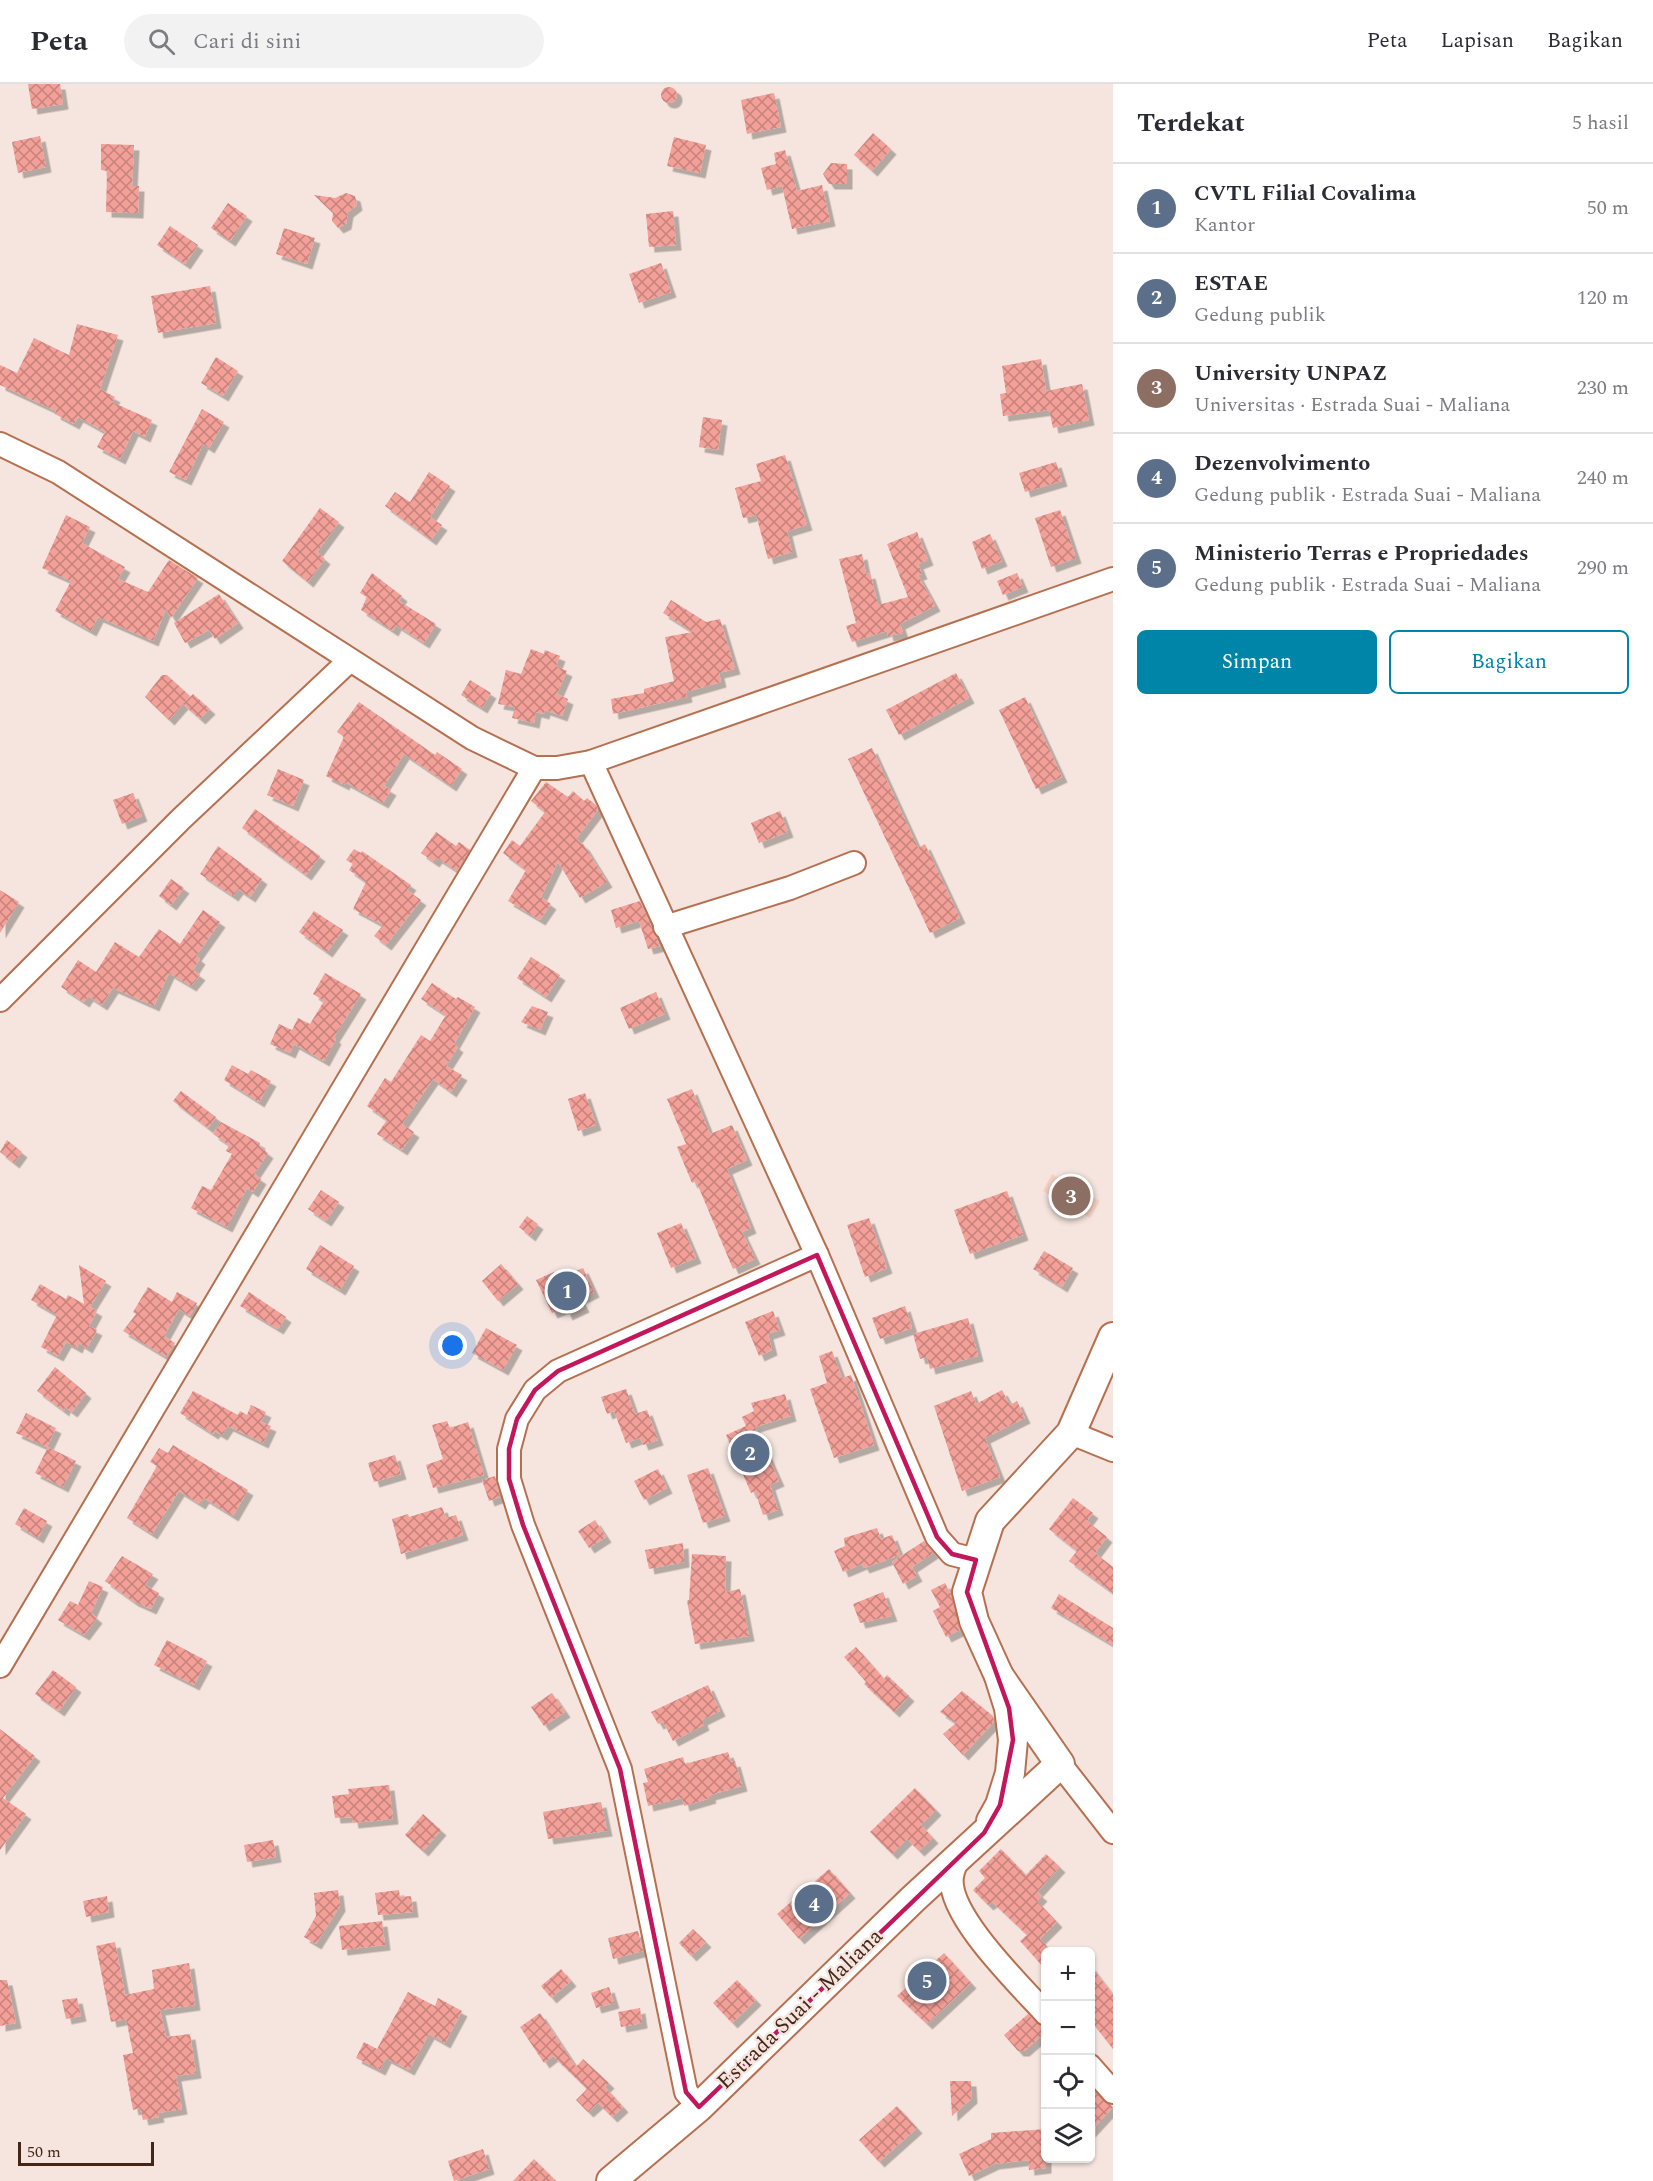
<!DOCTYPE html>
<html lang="id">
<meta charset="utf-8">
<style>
body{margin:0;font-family:Spectral,serif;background:#f2f2f3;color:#2b2b33}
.controls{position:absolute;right:18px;bottom:18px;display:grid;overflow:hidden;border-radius:9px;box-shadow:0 2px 4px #0004}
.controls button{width:54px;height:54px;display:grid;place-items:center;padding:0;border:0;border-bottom:2px solid #e1e1e2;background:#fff;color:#2b2b33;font:30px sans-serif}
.scale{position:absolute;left:18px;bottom:15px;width:136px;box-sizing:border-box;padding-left:6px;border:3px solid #432618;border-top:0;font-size:16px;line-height:21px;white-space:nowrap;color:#432618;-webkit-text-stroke:4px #f5e5de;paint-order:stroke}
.you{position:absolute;left:453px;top:1262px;width:21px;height:21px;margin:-15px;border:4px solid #fff;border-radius:50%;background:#1a73e8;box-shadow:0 0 0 9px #1a73e833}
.badge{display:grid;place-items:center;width:39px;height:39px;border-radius:50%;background:#0084a7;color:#fff;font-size:20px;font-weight:700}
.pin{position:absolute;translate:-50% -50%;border:3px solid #fff;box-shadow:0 2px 6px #0006}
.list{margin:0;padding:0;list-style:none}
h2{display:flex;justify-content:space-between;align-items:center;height:78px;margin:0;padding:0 24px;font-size:26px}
h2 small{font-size:20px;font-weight:400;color:#7c7c81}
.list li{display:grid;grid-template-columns:39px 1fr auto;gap:18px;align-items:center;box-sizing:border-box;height:90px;padding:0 24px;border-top:2px solid #e1e1e2}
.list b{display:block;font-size:22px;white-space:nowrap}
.list p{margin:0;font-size:20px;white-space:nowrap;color:#7c7c81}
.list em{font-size:20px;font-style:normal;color:#7c7c81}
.actions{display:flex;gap:12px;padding:18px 24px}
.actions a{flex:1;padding:14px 0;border:2px solid #0084a7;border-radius:9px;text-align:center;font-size:21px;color:#0084a7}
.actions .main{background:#0084a7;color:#fff}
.icon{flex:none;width:33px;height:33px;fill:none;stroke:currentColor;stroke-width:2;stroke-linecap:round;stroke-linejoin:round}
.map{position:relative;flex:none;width:1113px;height:2097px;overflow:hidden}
header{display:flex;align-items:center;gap:36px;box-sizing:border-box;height:84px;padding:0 30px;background:#fff;border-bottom:2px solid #e1e1e2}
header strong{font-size:28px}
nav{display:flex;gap:33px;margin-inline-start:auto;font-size:21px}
.search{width:420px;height:54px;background:#f2f2f3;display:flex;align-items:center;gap:15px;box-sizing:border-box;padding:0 21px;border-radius:33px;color:#7c7c81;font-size:22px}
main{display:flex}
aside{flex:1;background:#fff}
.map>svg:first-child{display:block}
</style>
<header>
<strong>Peta</strong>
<div class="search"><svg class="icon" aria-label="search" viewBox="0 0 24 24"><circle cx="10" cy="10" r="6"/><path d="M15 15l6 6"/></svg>Cari di sini</div>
<nav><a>Peta</a><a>Lapisan</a><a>Bagikan</a></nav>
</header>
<main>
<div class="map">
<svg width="1113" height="2097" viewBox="0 0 1113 2097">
<defs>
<pattern id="building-cross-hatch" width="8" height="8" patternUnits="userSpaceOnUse" patternTransform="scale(1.5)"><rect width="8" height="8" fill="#f3a098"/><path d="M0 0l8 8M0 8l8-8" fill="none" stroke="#c6827b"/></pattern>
<filter id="shadow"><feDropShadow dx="5.5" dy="5.5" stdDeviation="0" flood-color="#0004"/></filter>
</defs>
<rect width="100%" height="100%" fill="#f5e5de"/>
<!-- built -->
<path fill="#f7d4c5" d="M1052,1090L1100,1117L1090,1134L1043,1107Z"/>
<!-- building -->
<g fill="url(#building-cross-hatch)" filter="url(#shadow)">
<path d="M28,0H60L63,20L32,25Z"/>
<circle cx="669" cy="11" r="8"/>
<path d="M774,9L781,43L747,50L741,16Z"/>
<path d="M873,49L891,65L872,87L854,71Z"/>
<path d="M40,52L46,83L18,89L12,58Z"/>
<path d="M674,53L706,61L700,89L667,82Z"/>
<path d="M101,60L134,61L132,102H139L138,129L106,128L107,87L101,86Z"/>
<path d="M785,66L797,107L822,101L830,137L792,145L782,102L767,106L761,84L776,80L774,69Z"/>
<path d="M831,79L847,80V100H829L823,90Z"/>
<path d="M346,109L355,112L357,121L348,128L346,140L338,144L332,137L333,129L314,111L335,114Z"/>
<path d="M228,119L247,132L230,157L211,144Z"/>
<path d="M673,127L676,161L649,163L646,130Z"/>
<path d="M170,142L198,161L185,180L157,161Z"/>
<path d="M284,144L315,154L307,180L276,170Z"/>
<path d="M661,179L671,208L639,219L629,190Z"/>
<path d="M210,202L216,239L158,249L151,212Z"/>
<path d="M77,240L118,251L100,305L115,313L112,318L152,336L145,353L133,347L120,375L97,363L105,348L78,333L74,340L55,330L56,327L0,301V281L17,289L34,254L69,271Z"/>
<path d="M216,273L238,287L223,312L201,299Z"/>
<path d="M1041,275L1046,307L1082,300L1089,336L1053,344L1049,326L1003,332L1000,310L1006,309L1002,282Z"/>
<path d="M202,325L224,338L209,364L203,360L186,396L169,388Z"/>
<path d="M703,333L722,336L718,366L699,363Z"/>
<path d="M785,371L807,441L787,447L792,468L768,475L756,431L743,434L735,404L761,397L756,380Z"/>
<path d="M1056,378L1062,397L1025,408L1019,389Z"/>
<path d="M429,388L450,402L430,433L442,441L431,456L385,422L395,408L410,418Z"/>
<path d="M320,424L339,438L317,468L325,475L308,498L282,477Z"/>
<path d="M1060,426L1076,474L1051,483L1035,434Z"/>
<path d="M66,431L90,443L82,459L125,483L118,495L148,508L169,476L198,494L171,534L166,525L153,557L98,533L91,547L55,527L71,497L42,484Z"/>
<path d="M917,448L928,476L918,480L922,490L918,491L935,522L900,540L903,549L888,552L887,547L852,558L846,542L856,539L839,475L862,470L866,490L870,489L878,521L908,513L887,460Z"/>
<path d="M990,450L1002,477L982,485L972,458Z"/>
<path d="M372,489L402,512L399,517L436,540L424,559L396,541L393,547L361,526L367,513L360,509Z"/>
<path d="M1017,489L1023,503L1003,511L997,497Z"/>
<path d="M219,510L238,539L215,555L209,546L185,559L174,539Z"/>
<path d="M671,516L706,538L720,535L735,585L719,589L721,598L686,608L687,613L613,630L611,615L644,609V605L674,597L665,553L693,548L663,529Z"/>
<path d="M531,565L544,570L545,566L560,572L556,582L567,587L557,610L568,615L562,632L545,626L544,630L536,628L534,639L512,634L515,623L498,620L506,586L521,590Z"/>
<path d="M956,589L969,614L899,651L886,626Z"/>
<path d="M162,591H167L190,612L169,636L145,613Z"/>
<path d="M470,596L491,609L482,624L461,611Z"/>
<path d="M193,610L210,625L200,635L183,620Z"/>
<path d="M1025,613L1062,693L1036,705L999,626Z"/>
<path d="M359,618L435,671L437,668L462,685L451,702L404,670L384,702L391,706L383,719L345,698L344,701L326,692L344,653L337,648Z"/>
<path d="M872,664L918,764L925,760L960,834L930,849L848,675Z"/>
<path d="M278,685L304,696L293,722L267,711Z"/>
<path d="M546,698L568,713L573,707L584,717L587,714L596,721L598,726L576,755L584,761L607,798L580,814L558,778L541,813L551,820L540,836L508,817L526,786L503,769L512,756L520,762L545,728L531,717Z"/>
<path d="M133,709L142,732L122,740L113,716Z"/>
<path d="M255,725L320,772L306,791L242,744Z"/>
<path d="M780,727L788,748L759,759L751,739Z"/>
<path d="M436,748L456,762L459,758L470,766L457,787L437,774L434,778L421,769Z"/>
<path d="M218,762L262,795L250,813L238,805L233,812L200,790Z"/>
<path d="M354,765L361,769L362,767L411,801L407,806L421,816L386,861L374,852L383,841L353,825L366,798L349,786L353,780L346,776Z"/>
<path d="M171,795L184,804L171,821L159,812Z"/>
<path d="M0,806L19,818L0,849Z"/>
<path d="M640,817L660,862L648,865L639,837L616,844L611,826Z"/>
<path d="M203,826L220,838L196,872L200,875L193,886L200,891L191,902L169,889L154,922L113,904L102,921L88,912L84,918L61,903L78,876L96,888L115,858L139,873L159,845L180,860Z"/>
<path d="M314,827L343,846L327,868L299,848Z"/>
<path d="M531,873L560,891L546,913L517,894Z"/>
<path d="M325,889L361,910L334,953L336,955L324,977L294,960L290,969L270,960L279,940L292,946L298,934L310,940L324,917L313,910Z"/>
<path d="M432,899L456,915L458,913L475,923L454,960L458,963L446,982L462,991L451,1008L433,995L402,1040L414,1048L402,1066L377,1050L387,1036L367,1022L385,994L391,998L421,951L430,957L446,931L421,915Z"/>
<path d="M656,908L665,930L629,945L620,924Z"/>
<path d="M532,922L548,928L540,946L521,938Z"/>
<path d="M232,981L248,990L251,986L271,997L259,1018L224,996Z"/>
<path d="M692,1005L710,1050L732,1041L747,1076L727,1085L751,1144L742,1148L755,1175L733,1185L696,1097L692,1099L677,1063L686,1060L667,1015Z"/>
<path d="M181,1007L216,1033L208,1044L173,1017Z"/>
<path d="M585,1009L596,1041L578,1047L568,1015Z"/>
<path d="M221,1038L260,1059L259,1062L268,1069L254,1090L261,1095L253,1108L247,1104L227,1143L191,1124L202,1102L211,1106L232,1070L226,1067L229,1061L213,1050Z"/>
<path d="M7,1056L22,1068L14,1079L0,1068Z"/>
<path d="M321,1106L339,1118L326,1137L308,1125Z"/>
<path d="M1007,1107L1023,1151L970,1170L954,1126Z"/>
<path d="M527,1132L538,1140L530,1152L519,1143Z"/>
<path d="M869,1134L887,1184L865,1193L847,1141Z"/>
<path d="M681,1139L696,1174L671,1184L657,1149Z"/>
<path d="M320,1161L354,1182L340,1206L306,1185Z"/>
<path d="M1044,1167L1073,1184L1062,1203L1033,1185Z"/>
<path d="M501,1180L518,1200L498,1217L482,1197Z"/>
<path d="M79,1181L106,1197L90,1223L97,1227L89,1242L97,1246L87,1264L79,1259L77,1264L66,1258L58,1272L41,1263L57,1231L31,1216L40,1200L66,1215L68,1211L84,1220Z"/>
<path d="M583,1184L594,1208L580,1215L584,1223L567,1231L564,1224L552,1229L536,1196L554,1188L557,1195Z"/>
<path d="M148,1203L172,1218L177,1208L197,1219L190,1232L179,1225L164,1252L175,1259L166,1273L123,1247L136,1230L133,1228Z"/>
<path d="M249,1208L286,1233L278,1245L240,1222Z"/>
<path d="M905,1222L912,1244L880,1255L872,1234Z"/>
<path d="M773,1227L780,1246L768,1250L772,1266L759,1272L745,1238Z"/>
<path d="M968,1234L978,1272L930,1285L927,1273L920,1275L913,1250Z"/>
<path d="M486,1244L517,1261L503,1286L472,1269Z"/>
<path d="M832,1267L842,1294L851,1291L874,1361L834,1374L810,1305L827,1299L819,1272Z"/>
<path d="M55,1283L86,1309L72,1328L65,1323L64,1327L37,1307Z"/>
<path d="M626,1305L635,1330L647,1326L658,1356L643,1361L640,1354L626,1359L614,1327L607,1330L601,1313Z"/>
<path d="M1002,1306L1010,1321L1017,1317L1025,1334L985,1354L1000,1393L962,1407L934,1322L971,1307L976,1320Z"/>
<path d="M193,1307L238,1331L240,1327L247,1331L251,1321L266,1328L261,1338L271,1342L263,1359L228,1342L222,1351L215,1347L213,1350L180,1329Z"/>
<path d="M785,1310L791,1332L755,1343L779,1397L770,1401L778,1426L763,1431L755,1407L751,1409L726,1351L746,1342L742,1333L754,1327L751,1319Z"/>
<path d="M26,1329L56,1344L47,1363L16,1349Z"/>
<path d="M447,1337L450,1344L468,1338L484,1391L433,1404L426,1381L443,1375L432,1341Z"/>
<path d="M173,1361L248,1406L233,1432L204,1414L200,1420L179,1407L152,1450L127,1434L157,1382L150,1378L159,1364L168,1369Z"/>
<path d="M48,1363L76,1377L63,1403L35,1389Z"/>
<path d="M395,1371L401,1390L374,1398L368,1379Z"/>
<path d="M708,1384L725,1432L703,1439L687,1391Z"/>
<path d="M658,1385L667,1404L644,1416L634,1397Z"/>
<path d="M495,1392L500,1413L489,1417L482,1396Z"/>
<path d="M1073,1414L1093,1429L1087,1437L1107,1453L1095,1469L1113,1483V1509L1069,1477L1077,1467L1049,1445Z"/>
<path d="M442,1423L446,1434L456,1431L463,1451L401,1470L392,1435L408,1430L409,1433Z"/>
<path d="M24,1424L47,1437L38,1454L15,1440Z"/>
<path d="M595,1436L606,1453L589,1464L578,1447Z"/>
<path d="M877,1444L881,1455L892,1451L900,1471L864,1484L862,1480L843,1488L834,1467L845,1462L844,1454Z"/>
<path d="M924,1457L933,1469L912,1483L917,1492L903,1500L892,1478Z"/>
<path d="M683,1459L684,1478L649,1485L645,1466Z"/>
<path d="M692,1470L726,1472L725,1508L740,1505L749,1552L695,1560L687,1517L689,1516Z"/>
<path d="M122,1472L153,1490L145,1501L159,1509L151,1525L133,1517L105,1497Z"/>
<path d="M89,1497L103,1503L91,1529L97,1534L84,1551L58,1536L70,1517L78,1521Z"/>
<path d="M945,1499L951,1510L960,1546L946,1553L933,1527L940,1523L931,1506Z"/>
<path d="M883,1508L892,1532L860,1539L853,1520Z"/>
<path d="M1059,1510L1113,1544V1561L1051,1524Z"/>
<path d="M167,1556L207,1577L194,1601L154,1581Z"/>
<path d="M856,1563L884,1595L887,1591L909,1612L894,1628L864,1600L866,1598L844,1573Z"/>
<path d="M53,1586L76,1603L59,1627L35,1610Z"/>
<path d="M708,1601L720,1627L702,1636L704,1641L673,1657L663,1638L658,1640L651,1628Z"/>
<path d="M962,1607L993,1632L994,1638L963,1671L943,1650L956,1639L940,1628Z"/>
<path d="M552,1609L565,1628L544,1642L531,1623Z"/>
<path d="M0,1645L35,1672L3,1714L26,1730L0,1766Z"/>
<path d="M728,1668L731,1678L735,1677L742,1702L710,1711L711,1714L684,1722L682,1714L648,1722L643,1699L648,1698L644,1685L683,1673L685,1680Z"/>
<path d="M389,1701L393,1735L353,1739L352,1733L335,1734L332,1712L349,1710L348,1705Z"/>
<path d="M915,1704L936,1726L921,1741L933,1754L919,1767L907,1755L892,1770L870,1748Z"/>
<path d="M601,1718L607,1747L548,1755L543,1728Z"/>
<path d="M423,1730L441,1746L423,1767L405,1751Z"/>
<path d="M273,1756L276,1773L247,1778L244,1761Z"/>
<path d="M1001,1765L1026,1791L1046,1770L1060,1783L1037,1808L1042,1812L1037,1817L1057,1838L1040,1855L1046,1861V1886L1020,1857L1027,1851L992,1818L988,1821L973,1806L985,1794L979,1787Z"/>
<path d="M829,1785L850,1809L799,1855L777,1830Z"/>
<path d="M338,1806L340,1822L316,1860L304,1853L316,1832L314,1809Z"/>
<path d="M399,1806L400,1813L411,1812L413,1828L378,1831L375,1809Z"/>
<path d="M107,1812L109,1828L86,1833L83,1817Z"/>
<path d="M382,1837L385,1861L342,1866L339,1842Z"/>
<path d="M693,1845L706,1858L691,1872L679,1859Z"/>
<path d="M638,1847L643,1867L613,1875L608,1854Z"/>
<path d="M115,1858L125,1911L154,1905L152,1886L189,1879L195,1921L160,1926L166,1953L190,1950L196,1989L176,1992L182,2025L158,2029L159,2033L143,2036L140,2024L133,2026L123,1971L133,1969L126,1935L111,1938L96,1862Z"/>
<path d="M944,1869L971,1899L927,1940L897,1912Z"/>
<path d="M1090,1881L1113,1911V1965L1090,1936Z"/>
<path d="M561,1885L571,1897L551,1914L541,1902Z"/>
<path d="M0,1896H7L16,1939L0,1942Z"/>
<path d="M737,1896L756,1916L732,1939L713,1919Z"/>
<path d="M609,1903L614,1919L596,1924L591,1909Z"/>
<path d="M408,1908L435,1922L438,1914L462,1927L445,1959L429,1950L409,1986L386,1974L380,1986L356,1974L364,1958L377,1965Z"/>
<path d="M77,1914L81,1932L66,1935L62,1916Z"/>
<path d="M640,1924L642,1939L621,1943L618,1928Z"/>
<path d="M540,1929L576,1983L583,1975L609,1999L605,2003L623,2023L612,2033L598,2019L588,2028L576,2016L587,2005L553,1972L544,1979L520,1943Z"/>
<path d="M1028,1930L1046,1948L1024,1967H1018L1004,1951Z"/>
<path d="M950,1997H971L972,2014L952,2032Z"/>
<path d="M1090,2003L1113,2023L1090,2048Z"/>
<path d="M897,2022L917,2044L879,2078L859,2056Z"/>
<path d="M1046,2045V2084L1029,2086L1028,2076L994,2080L969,2092L959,2070L991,2055V2049Z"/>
<path d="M483,2065L489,2085L454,2097L448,2077Z"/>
<path d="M534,2075L556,2097H513Z"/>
</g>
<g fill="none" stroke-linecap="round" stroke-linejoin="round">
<!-- minor casing -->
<g stroke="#b67050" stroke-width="26">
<g id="minor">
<path d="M0,360L58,388L472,654L534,684H557L591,678L1113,495"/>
<path d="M591,678L817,1171L937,1453L952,1470L976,1476"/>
<path d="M665,843L790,804L854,779"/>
<path d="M0,916L181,735L349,577"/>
<path d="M1071,1349L1113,1366"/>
<path d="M0,1582L534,684"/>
<path d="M1060,1680L1113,1748"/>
<path d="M957,1774C956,1780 953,1786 952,1792C946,1830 1020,1901 1046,1930"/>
<path d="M1090,1982L1113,2008"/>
<path d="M699,2023L686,2008L620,1685L523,1441L509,1395V1365L517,1335L535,1306L558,1287L817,1171"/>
</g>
</g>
<!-- major casing -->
<g stroke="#b67050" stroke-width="32">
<g id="major">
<path d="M991,1737L1000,1721L1010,1689L1013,1656L1009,1624L999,1592L974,1537L967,1508L990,1437L1071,1349L1113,1253"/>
<path d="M611,2097L699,2023L913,1815L1060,1680L999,1592"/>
</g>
</g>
<!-- minor -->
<use href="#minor" stroke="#fff" stroke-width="22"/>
<!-- major -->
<use href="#major" stroke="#fff" stroke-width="28"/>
</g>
<!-- marked area -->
<path fill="none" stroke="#c2185b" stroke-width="4.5" stroke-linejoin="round" d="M817,1171L937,1453L952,1470L976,1476L967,1508L1009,1624L1013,1656L1000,1721L984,1749L699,2023L686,2008L620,1685L523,1441L509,1395V1365L517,1335L535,1306L558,1287Z"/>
<g text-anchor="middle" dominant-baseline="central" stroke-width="5" stroke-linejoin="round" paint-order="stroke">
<!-- street labels -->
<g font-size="22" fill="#432618" stroke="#f5e5de">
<text transform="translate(800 1925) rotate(-44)">Estrada Suai - Maliana</text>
</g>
</g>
</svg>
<div class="controls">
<button>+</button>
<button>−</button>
<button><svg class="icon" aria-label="locate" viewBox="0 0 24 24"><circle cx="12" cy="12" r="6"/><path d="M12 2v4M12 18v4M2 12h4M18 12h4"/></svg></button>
<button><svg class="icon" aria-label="layers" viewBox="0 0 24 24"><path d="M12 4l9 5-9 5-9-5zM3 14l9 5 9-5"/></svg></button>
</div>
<div class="scale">50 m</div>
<div class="you"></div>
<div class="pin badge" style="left:567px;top:1207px;background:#5c6f8a">1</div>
<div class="pin badge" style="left:750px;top:1369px;background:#5c6f8a">2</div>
<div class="pin badge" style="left:1071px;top:1112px;background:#8d6e63">3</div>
<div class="pin badge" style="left:814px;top:1820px;background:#5c6f8a">4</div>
<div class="pin badge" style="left:927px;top:1897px;background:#5c6f8a">5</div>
</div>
<aside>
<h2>Terdekat<small>5 hasil</small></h2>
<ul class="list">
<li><span class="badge" style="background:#5c6f8a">1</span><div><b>CVTL Filial Covalima</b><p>Kantor</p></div><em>50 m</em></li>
<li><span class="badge" style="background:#5c6f8a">2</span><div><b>ESTAE</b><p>Gedung publik</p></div><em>120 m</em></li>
<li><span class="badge" style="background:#8d6e63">3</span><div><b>University UNPAZ</b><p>Universitas · Estrada Suai - Maliana</p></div><em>230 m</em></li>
<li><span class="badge" style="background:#5c6f8a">4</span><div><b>Dezenvolvimento</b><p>Gedung publik · Estrada Suai - Maliana</p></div><em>240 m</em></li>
<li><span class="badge" style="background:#5c6f8a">5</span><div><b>Ministerio Terras e Propriedades</b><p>Gedung publik · Estrada Suai - Maliana</p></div><em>290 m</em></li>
</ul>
<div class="actions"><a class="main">Simpan</a><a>Bagikan</a></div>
</aside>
</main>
